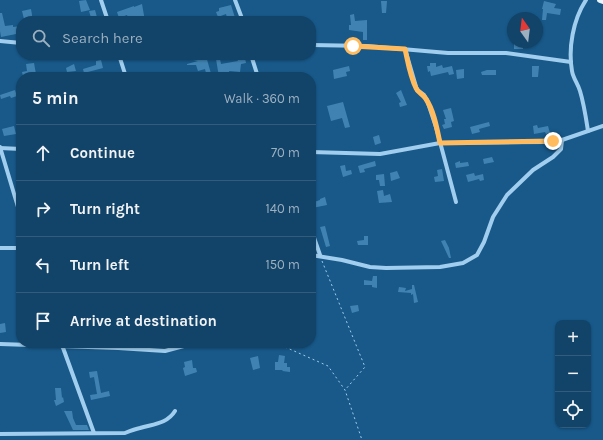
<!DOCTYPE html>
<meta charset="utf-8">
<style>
body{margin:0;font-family:Karla,sans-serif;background:#1b4a6e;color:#f1f3f6}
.controls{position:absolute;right:12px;bottom:12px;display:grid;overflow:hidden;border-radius:8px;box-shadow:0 1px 3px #0004}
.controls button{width:36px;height:36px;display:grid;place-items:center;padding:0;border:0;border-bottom:1px solid #315c7c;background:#124368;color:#f1f3f6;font:20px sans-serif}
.compass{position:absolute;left:507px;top:12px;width:36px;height:36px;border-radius:50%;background:#124368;box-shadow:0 1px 3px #0004;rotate:346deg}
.stop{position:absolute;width:12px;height:12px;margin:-9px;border:3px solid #ffbb5e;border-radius:50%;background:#fff}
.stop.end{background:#ffbb5e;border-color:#fff;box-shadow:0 1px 4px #0008}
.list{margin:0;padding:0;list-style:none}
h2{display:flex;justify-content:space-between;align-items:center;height:52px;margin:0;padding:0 16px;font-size:17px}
h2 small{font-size:13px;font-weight:400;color:#9cb0c0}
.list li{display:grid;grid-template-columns:26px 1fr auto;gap:12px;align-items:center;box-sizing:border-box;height:56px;padding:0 16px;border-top:1px solid #315c7c}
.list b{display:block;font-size:15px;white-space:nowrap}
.list em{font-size:13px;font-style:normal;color:#9cb0c0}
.icon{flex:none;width:22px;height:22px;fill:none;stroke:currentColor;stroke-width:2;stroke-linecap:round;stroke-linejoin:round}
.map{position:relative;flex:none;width:603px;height:440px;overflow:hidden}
.search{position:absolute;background:#124368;box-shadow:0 1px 3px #0004;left:16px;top:16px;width:300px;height:44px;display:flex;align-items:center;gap:10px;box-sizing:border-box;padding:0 14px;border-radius:16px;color:#9cb0c0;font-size:15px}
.panel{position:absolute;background:#124368;box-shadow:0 1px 3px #0004;left:16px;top:72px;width:300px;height:276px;border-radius:16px}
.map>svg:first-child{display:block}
</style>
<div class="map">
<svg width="603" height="440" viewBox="0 0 603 440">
<rect width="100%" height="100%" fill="#18598a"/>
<!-- building -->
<g fill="#4083b3">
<path d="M86,0L90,10L81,12L79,1Z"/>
<path d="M381,1H387L386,13H382Z"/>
<path d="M544,1L556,4L554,8L561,9L560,15L547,13L546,20H542L543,9H542Z"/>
<path d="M142,4L145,21H131L130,17L128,18L127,15L119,18L117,12L134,6V7Z"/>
<path d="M231,5L236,21H228L226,14L218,17L216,12L219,11V8Z"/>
<path d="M31,9L33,21H29L28,18L24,19L22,11Z"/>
<path d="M95,10L98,21H92L89,11Z"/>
<path d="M0,13H2L5,26L13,25V27L21,26V33L1,37L0,31Z"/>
<path d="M354,14L355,21L367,20V40H363V32L349,30V25H351L350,15Z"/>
<rect x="514" y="43" width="9" height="6"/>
<path d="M197,55H201V57L206,56L212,77H207L205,69L198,71L196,65H187V64L198,61L193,60L198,58Z"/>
<path d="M245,58L246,63L241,64L240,72L229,71L230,74L225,75L226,77H219L216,59H220L221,64L238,61L237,59Z"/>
<path d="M101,60L103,68L84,73L83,69L96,65V61Z"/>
<path d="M34,63L36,74L23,76L22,72L27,71L26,64Z"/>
<path d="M430,63H436V67L442,65L443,68L452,66L454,74L449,75L448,72L431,76L430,71L428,72L427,66H430Z"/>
<path d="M74,64L76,71L67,72L66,68Z"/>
<path d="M349,66L350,71L346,72L347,76L334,79L333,70Z"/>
<path d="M532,66H539L538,77H532Z"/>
<path d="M464,69V78L457,79L456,70Z"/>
<path d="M487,70H496V75H482L481,72Z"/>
<path d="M15,90L17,96L11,98L10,96L1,99L0,95Z"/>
<path d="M401,90L407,105L400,107L399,103L401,102L396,93Z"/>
<path d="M343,102L350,127L345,128L342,118L331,121L327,106Z"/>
<path d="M451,108L454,121L451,122L452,127L444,129L442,125L445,124L444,119H446L443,110Z"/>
<path d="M489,122L490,126L479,129L480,132L472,134L470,127Z"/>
<path d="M537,125L538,128L548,126L550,133L546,134L545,132L534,134L533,126Z"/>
<path d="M14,126L16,134L4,136L2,129Z"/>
<path d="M379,135L381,143L375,145L373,137Z"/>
<path d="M492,157L494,162L484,164L483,159Z"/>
<path d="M375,161L376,166L364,169L365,172L360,173L358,166Z"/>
<path d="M460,161V163L468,162L469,166L456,168L455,163Z"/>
<path d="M345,165L346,171L351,170L352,174L343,177L340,166Z"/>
<path d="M442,169L444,181L435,182L434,177L438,176L437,170Z"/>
<path d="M397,171L400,178L391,181L390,173Z"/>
<path d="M474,173L475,176L483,174L484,180L480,181L479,179L468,182L466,175Z"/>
<path d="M384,174L385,186H380L379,180H376V175Z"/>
<path d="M383,190L384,196L390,194L392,202L379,203L377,191Z"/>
<path d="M325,197L327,205L312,208L311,203L320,200V199Z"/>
<path d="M325,226L330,246L326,247L320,227Z"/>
<path d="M364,236H368V245H358L357,241L364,240Z"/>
<path d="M445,240L449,248L451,258H449L441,241Z"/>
<path d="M373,276H377V288L372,287V285H364V280L372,281Z"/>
<path d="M412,285H414L418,302L414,303L413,294L411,295V293L398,292L399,287L406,288L405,291L412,289Z"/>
<path d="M358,305L359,311L352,313L350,306Z"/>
<path d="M5,323L6,332L0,333V324Z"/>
<path d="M279,355L285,356L284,363H287V367H290V372L282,371L283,370H275V362H278Z"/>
<path d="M258,356L260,368L253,370L250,358Z"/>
<path d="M192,360L193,368H196L197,372L185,376L183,368L185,367L184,362Z"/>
<path d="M97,371L101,393L109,391L110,396L91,400L90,395L97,394L94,377L90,378L89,372Z"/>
<path d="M55,388H61L62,398L63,397L64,402L56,406L54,400H56Z"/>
<path d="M64,411H72L73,418L76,425H87L89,430H73Z"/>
</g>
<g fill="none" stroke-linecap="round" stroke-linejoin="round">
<!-- path -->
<g stroke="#a1ceee" stroke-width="1" stroke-dasharray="2 3" stroke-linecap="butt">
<path d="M322,261L365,367L345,390"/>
<path d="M276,343L328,366L345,390L362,440"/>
</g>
<!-- minor -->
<g stroke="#a1ceee" stroke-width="4">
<path d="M101,0L108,21"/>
<path d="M235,0L243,21"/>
<path d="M586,0C573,20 568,48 572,71C573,78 578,84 580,91C584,104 586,118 588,131"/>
<path d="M0,41L21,43"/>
<path d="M311,45L367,46L448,53H506L571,62"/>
<path d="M405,49L417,90L424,95L427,100L436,127L456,202"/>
<path d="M119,55L126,77"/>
<path d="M251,55L258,77"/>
<path d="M0,147L21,217"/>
<path d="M0,148L21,149"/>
<path d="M311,152L380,154L440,143L545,142L562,140L603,126"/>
<path d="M311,229L320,255"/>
<path d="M0,248H21"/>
<path d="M311,255L342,260L370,267L386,268L440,267L463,263L477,255L484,242L493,217L507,195L533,170L553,157L561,149L562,140"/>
<path d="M0,344L118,348L165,351L195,343"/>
<path d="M62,345L94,433"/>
<path d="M0,434L125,433C130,431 135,429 140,428C153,424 167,424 175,411"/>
</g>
<!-- primary -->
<path stroke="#e8f4ff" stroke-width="6" d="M600,0L603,1"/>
</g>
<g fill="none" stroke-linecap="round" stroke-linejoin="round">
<!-- route -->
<path stroke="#ffbb5e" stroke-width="5" d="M353,46L405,49C408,62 410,76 416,88C418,93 423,94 426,99C434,111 437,129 440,143L553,141"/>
</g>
</svg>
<div class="controls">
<button>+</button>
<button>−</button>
<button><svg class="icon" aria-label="locate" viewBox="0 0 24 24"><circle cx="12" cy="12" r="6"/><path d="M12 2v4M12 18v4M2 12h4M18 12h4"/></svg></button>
</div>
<svg class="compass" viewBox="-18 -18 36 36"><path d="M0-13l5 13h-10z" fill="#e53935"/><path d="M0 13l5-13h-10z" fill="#9cb0c0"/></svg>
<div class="stop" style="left:353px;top:46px"></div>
<div class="stop end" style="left:553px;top:141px"></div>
<div class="search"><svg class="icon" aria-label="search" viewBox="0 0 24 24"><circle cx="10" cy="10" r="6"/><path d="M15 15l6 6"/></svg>Search here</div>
<section class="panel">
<h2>5 min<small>Walk · 360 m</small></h2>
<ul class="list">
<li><svg class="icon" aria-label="ahead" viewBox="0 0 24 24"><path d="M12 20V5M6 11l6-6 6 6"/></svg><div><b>Continue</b></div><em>70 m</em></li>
<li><svg class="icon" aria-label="right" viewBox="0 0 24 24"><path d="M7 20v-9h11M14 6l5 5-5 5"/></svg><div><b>Turn right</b></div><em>140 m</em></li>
<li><svg class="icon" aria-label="left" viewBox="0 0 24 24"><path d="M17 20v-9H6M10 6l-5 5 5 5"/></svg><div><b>Turn left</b></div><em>150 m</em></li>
<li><svg class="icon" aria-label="arrive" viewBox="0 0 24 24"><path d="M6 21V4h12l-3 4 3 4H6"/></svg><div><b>Arrive at destination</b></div></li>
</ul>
</section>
</div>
